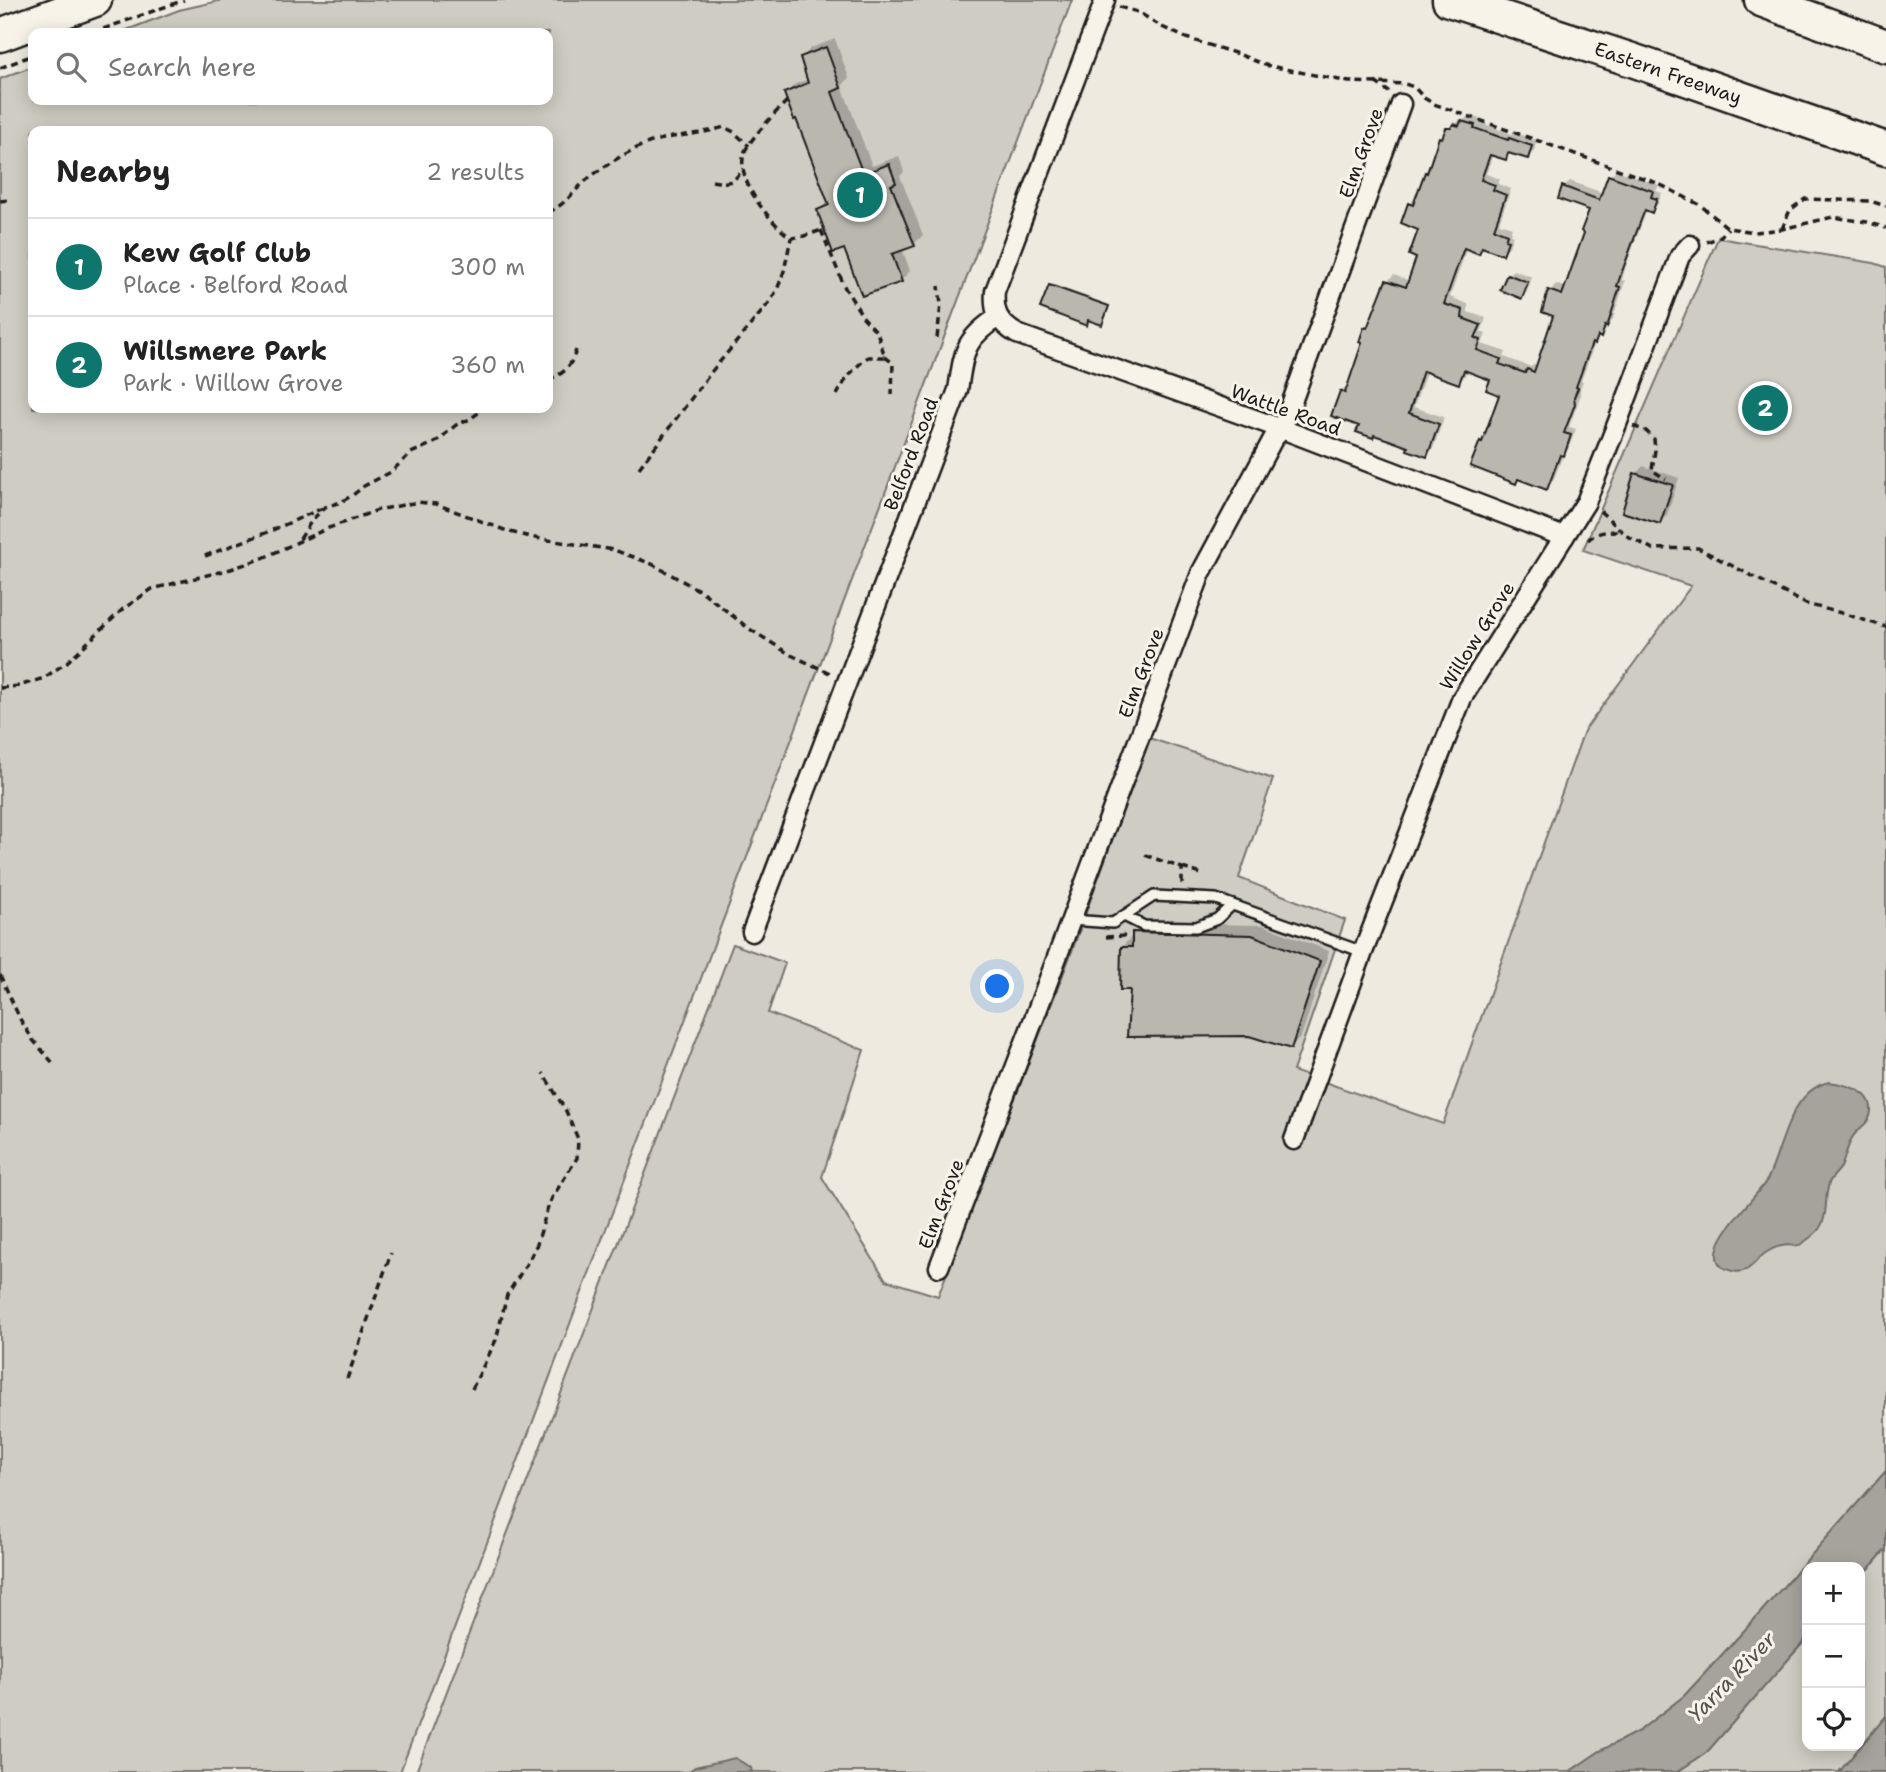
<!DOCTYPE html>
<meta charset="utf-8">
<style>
body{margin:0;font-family:"Shantell Sans",sans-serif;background:#f6f6f6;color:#222}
.controls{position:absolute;right:21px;bottom:21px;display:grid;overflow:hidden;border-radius:14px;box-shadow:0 4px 18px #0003}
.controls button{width:63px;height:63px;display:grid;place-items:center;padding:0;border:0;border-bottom:2px solid #e0e0e0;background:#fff;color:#222;font:35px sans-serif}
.you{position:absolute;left:998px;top:987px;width:24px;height:24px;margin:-18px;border:5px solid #fff;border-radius:50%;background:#1a73e8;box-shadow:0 0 0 10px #1a73e833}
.badge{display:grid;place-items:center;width:46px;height:46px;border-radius:50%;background:#0f766e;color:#fff;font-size:23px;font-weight:700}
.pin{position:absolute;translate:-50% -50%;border:4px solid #fff;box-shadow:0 2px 7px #0006}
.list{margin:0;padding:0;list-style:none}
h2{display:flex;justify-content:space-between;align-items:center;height:91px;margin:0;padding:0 28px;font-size:30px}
h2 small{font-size:23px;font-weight:400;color:#767676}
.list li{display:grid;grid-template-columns:46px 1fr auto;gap:21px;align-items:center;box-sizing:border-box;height:98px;padding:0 28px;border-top:2px solid #e0e0e0}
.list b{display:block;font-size:26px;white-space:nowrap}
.list p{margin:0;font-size:23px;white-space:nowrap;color:#767676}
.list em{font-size:23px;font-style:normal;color:#767676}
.icon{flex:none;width:38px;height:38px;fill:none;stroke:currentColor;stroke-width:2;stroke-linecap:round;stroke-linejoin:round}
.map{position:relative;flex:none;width:1886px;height:1772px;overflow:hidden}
.search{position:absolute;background:#fff;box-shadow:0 4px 18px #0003;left:28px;top:28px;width:525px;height:77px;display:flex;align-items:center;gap:18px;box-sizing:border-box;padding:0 24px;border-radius:14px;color:#767676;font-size:26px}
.panel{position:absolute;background:#fff;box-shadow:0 4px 18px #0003;left:28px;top:126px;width:525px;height:287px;border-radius:14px}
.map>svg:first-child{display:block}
</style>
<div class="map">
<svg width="1886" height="1772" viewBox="0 0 1886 1772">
<rect width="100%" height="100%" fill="#eeeae0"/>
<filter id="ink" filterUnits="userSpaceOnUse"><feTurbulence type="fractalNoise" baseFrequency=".0143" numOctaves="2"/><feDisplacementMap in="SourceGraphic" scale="14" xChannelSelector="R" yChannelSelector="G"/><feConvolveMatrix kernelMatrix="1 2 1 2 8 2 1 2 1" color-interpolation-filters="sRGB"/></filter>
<g filter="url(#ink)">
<!-- green -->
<g fill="#cfccc3" stroke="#767470" stroke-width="2" fill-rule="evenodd">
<path d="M223,0H1072L400,1772H0V79L33,66V100H548V33H119L179,10ZM33,131H548V408H33Z"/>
<path d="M1718,238L1874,263L1886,267V1471L1753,1621L1684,1696L1639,1731L1600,1751L1569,1772H416L733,944L785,963L768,1013L864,1050L822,1177L886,1280L938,1296L1071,954L1149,738L1273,779L1239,878L1345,920L1293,1071L1443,1124L1584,731L1691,586L1583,550Z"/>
<path d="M1886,1549V1772H1677L1707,1752L1807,1638V1746H1860V1579Z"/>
</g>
<!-- water -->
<g fill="#a6a39d" stroke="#6f6d69" stroke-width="2">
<path d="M1829,1082C1844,1084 1871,1090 1871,1109C1872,1124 1856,1128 1851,1140C1847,1148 1845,1157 1842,1165C1839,1172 1832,1176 1829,1183C1827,1190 1826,1197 1826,1204C1825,1228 1817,1234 1798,1246C1787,1244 1776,1246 1767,1252C1754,1260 1750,1275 1732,1271C1729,1270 1725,1269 1722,1267C1699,1245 1759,1197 1768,1178C1783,1147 1789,1091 1829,1082Z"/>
<path d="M1886,1471V1549L1860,1579V1567H1807V1638L1707,1752L1677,1772H1569L1600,1751L1639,1731L1684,1696L1753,1621Z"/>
<path d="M1886,1716V1772H1839Z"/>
<path d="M735,1758L751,1768L752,1772H688L695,1767Z"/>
</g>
<!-- shadow -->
<g fill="#0003">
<path d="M835,39L849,78L842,86L872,166L899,156L904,172L900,176L923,235L914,244L902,248L910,271L901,280L845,247L819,210L829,200L786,93L795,84L809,79L802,58L811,48Z"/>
<path d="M1469,115L1480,119L1479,122L1514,135L1516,133L1537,140L1534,151L1528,157L1512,152L1505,158L1493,154L1486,174L1500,179L1498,184L1511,189L1499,223L1512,227L1510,234L1513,235L1509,247L1502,253L1484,246L1479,252L1467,248L1450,297L1468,304V312L1486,318L1481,332L1486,334L1482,344L1506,352L1504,357L1531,367L1534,364L1538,365L1555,315L1544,311L1550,291L1556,284L1566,288L1586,232L1591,209L1564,187L1570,181L1603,193L1610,176L1616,170L1659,185L1656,191L1662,193L1658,204L1652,211L1648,209L1646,212L1625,269L1622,280L1625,281L1613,319L1607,329L1596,340L1581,381H1583L1580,389V397L1569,427L1576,429L1569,447L1564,453L1553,481L1546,488L1520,478L1516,482L1482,442L1485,438L1501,394L1492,379L1467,369L1465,376L1458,382L1427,370L1414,407L1444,417L1433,449L1426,455L1410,446L1375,434L1361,425L1341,392L1348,386L1364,341L1366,328L1370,324L1387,281L1394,275L1410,281L1418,257L1420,229L1410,204L1417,198L1427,173L1430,170L1441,138L1454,122L1457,123L1460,119L1464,120Z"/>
<path d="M1513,270L1532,277L1527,292L1522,297L1508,275Z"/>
<path d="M1052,284L1110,305L1103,321L1089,318L1086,324L1050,286Z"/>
<path d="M1643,466L1679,478L1667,515L1660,522L1636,474Z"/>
<path d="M1144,923L1263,925L1329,951L1301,1037L1291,1047L1132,989L1122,947Z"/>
</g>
<!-- building -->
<g fill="#bab7af" stroke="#1c1c1c" stroke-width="2">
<path d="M826,47L841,88L832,92L863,174L889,164L896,183L891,185L915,246L892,254L902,282L862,296L844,249L833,253L817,210L829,205L796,119L794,120L784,93L808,83L800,57Z"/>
<path d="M1461,121L1475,125L1474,128L1508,140L1509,138L1532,146L1528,159L1508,153L1506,160L1490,155L1481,180L1495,185L1493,190L1506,195L1494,229L1507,234L1505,240L1508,241L1503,255L1482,247L1479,254L1464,248L1444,304L1463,310L1462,318L1481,325L1475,338L1481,340L1477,350L1501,359L1499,364L1525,373L1527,369L1534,372L1553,316L1542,312L1548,290L1562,295L1584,233L1581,231L1589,210L1558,199L1562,186L1599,200L1608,175L1653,191L1651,197L1657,199L1652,213L1645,210L1641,220L1620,277L1617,286L1620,287L1607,327L1605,326L1601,338L1598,336L1595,344L1592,343L1576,387L1578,388L1574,397L1575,404L1564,433L1571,435L1564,456L1560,455L1547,490L1518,479L1516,484L1470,466L1480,441L1482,442L1499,395L1486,390L1490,380L1464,370L1459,384L1423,371L1409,413L1439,424L1427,457L1407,450L1408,447L1389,440L1374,435L1373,438L1356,432L1359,426L1331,416L1340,391L1345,393L1362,343L1359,342L1364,327L1367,328L1386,280L1406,287L1416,258L1409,255L1418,230L1401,223L1408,203L1413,205L1425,172L1427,173L1439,137L1442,138L1446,128H1451L1453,124L1459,126Z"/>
<path d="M1507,274L1528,282L1522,299L1500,290Z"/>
<path d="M1049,285L1109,306L1102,325L1088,320L1087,326L1040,308Z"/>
<path d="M1634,473L1673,485L1660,524L1622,512Z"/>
<path d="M1132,932L1252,935L1320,961L1291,1049L1249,1036L1127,1037L1130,990H1120L1121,947H1132Z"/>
</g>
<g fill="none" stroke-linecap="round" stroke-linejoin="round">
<!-- lane casing -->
<g stroke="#1c1c1c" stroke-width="14">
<g id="lane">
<path d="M1124,916L1144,926L1196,927L1217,919L1232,905"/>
<path d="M1071,920L1113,923L1154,896L1216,899L1363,952"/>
</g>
</g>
<!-- street casing -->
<g stroke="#1c1c1c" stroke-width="23">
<g id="street">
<path d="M1105,0L995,291C993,313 999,323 1017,334L1282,429L1564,537"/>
<path d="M752,932L958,390C964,352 963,340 998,317"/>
<path d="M1294,1140L1363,952L1462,698L1586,502L1617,424L1680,256L1690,245"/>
<path d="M939,1267L1032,1024L1201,573L1273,439L1282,429L1401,104"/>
</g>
</g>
<!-- highway casing -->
<g stroke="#1c1c1c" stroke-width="37">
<g id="highway">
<path d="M1449,0L1635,61L1886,149"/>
<path d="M1761,0L1886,46"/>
<path d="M0,35L95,0"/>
</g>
</g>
<!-- path -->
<g stroke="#1c1c1c" stroke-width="3.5" stroke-dasharray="7 5" stroke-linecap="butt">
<path d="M1119,7L1138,12L1162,27L1186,38L1238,54L1265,65L1349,82L1405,84L1414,87L1424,98L1434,104L1657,183L1700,205L1728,228L1755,232L1782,229L1833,217L1867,222L1886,228"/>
<path d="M92,33L184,0"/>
<path d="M0,68L33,55"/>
<path d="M1375,82L1389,92"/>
<path d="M787,101C775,113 752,137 745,151C733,179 771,223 791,238L804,236L825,229"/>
<path d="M712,181C729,184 734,183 743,168"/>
<path d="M0,201L8,200"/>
<path d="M548,212C566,205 575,189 589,178C603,167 619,157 635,149C663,134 694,137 724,127L734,132L749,146"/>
<path d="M1782,229L1790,210L1805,199L1870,201L1886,206"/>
<path d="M821,230L845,288L863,317L877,332L885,357H868C853,369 846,378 837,395"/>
<path d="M1707,242L1720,237L1728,228"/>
<path d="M937,338L941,305L939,286"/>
<path d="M885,357L893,363L892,395"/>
<path d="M548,379C564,375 571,366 576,350"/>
<path d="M1633,426L1646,431L1654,439L1655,450L1652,470L1666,479"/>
<path d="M639,468L712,371L769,303L777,290L784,271L791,238"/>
<path d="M1600,511L1627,536L1653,549L1698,548L1806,604L1845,614L1886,627"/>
<path d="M300,539L312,520L325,507L341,502L353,495L364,486L391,472L411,453L436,442L456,425L470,419L485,408"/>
<path d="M1588,540C1597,531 1609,531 1621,531"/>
<path d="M205,556L268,532L323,508"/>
<path d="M0,688L19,686L44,678L67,662L123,609L152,589L231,569L263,558L326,529L378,510L418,502L436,504L510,532L535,538L614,550L652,564L704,593L748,628L791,655L832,674"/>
<path d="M1145,855L1182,868V886"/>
<path d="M1182,868L1205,875"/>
<path d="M1106,937L1123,936L1127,932"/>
<path d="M0,975L20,1019L33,1040L53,1063"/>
<path d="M347,1379L391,1253"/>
<path d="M472,1389L496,1340L507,1295L529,1260L537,1244L547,1210L552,1198L577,1158L578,1139L566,1111L543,1073"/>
</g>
<!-- lane -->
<use href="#lane" stroke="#f7f3e8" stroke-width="9"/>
<!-- street -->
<use href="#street" stroke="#f7f3e8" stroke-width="18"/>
<!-- highway -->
<use href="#highway" stroke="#f7f3e8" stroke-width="32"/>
</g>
</g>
<g text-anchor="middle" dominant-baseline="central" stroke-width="6" stroke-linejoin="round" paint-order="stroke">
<!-- street labels -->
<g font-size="19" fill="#1c1c1c" stroke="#f7f3e8">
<text transform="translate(1668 73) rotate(19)">Eastern Freeway</text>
<text transform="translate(1361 153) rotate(-70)">Elm Grove</text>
<text transform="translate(1286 410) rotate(20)">Wattle Road</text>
<text transform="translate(911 454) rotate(-69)">Belford Road</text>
<text transform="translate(1477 636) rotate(-58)">Willow Grove</text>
<text transform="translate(1141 673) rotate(-69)">Elm Grove</text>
<text transform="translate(941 1204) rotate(-69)">Elm Grove</text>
</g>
<!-- water labels -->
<g font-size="21" font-style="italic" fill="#535250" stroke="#f7f3e8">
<text transform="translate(1732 1677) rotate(-46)">Yarra River</text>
</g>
</g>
</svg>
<div class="controls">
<button>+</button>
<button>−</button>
<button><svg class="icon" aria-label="locate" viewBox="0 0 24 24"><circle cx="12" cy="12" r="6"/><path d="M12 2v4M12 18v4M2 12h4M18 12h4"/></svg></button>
</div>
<div class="you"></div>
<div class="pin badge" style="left:860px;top:195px">1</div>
<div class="pin badge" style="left:1765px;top:408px">2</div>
<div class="search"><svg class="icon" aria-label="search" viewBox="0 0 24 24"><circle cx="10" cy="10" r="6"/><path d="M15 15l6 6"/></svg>Search here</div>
<section class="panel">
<h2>Nearby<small>2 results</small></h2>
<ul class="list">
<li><span class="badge">1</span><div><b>Kew Golf Club</b><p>Place · Belford Road</p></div><em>300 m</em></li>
<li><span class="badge">2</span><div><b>Willsmere Park</b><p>Park · Willow Grove</p></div><em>360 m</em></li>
</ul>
</section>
</div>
